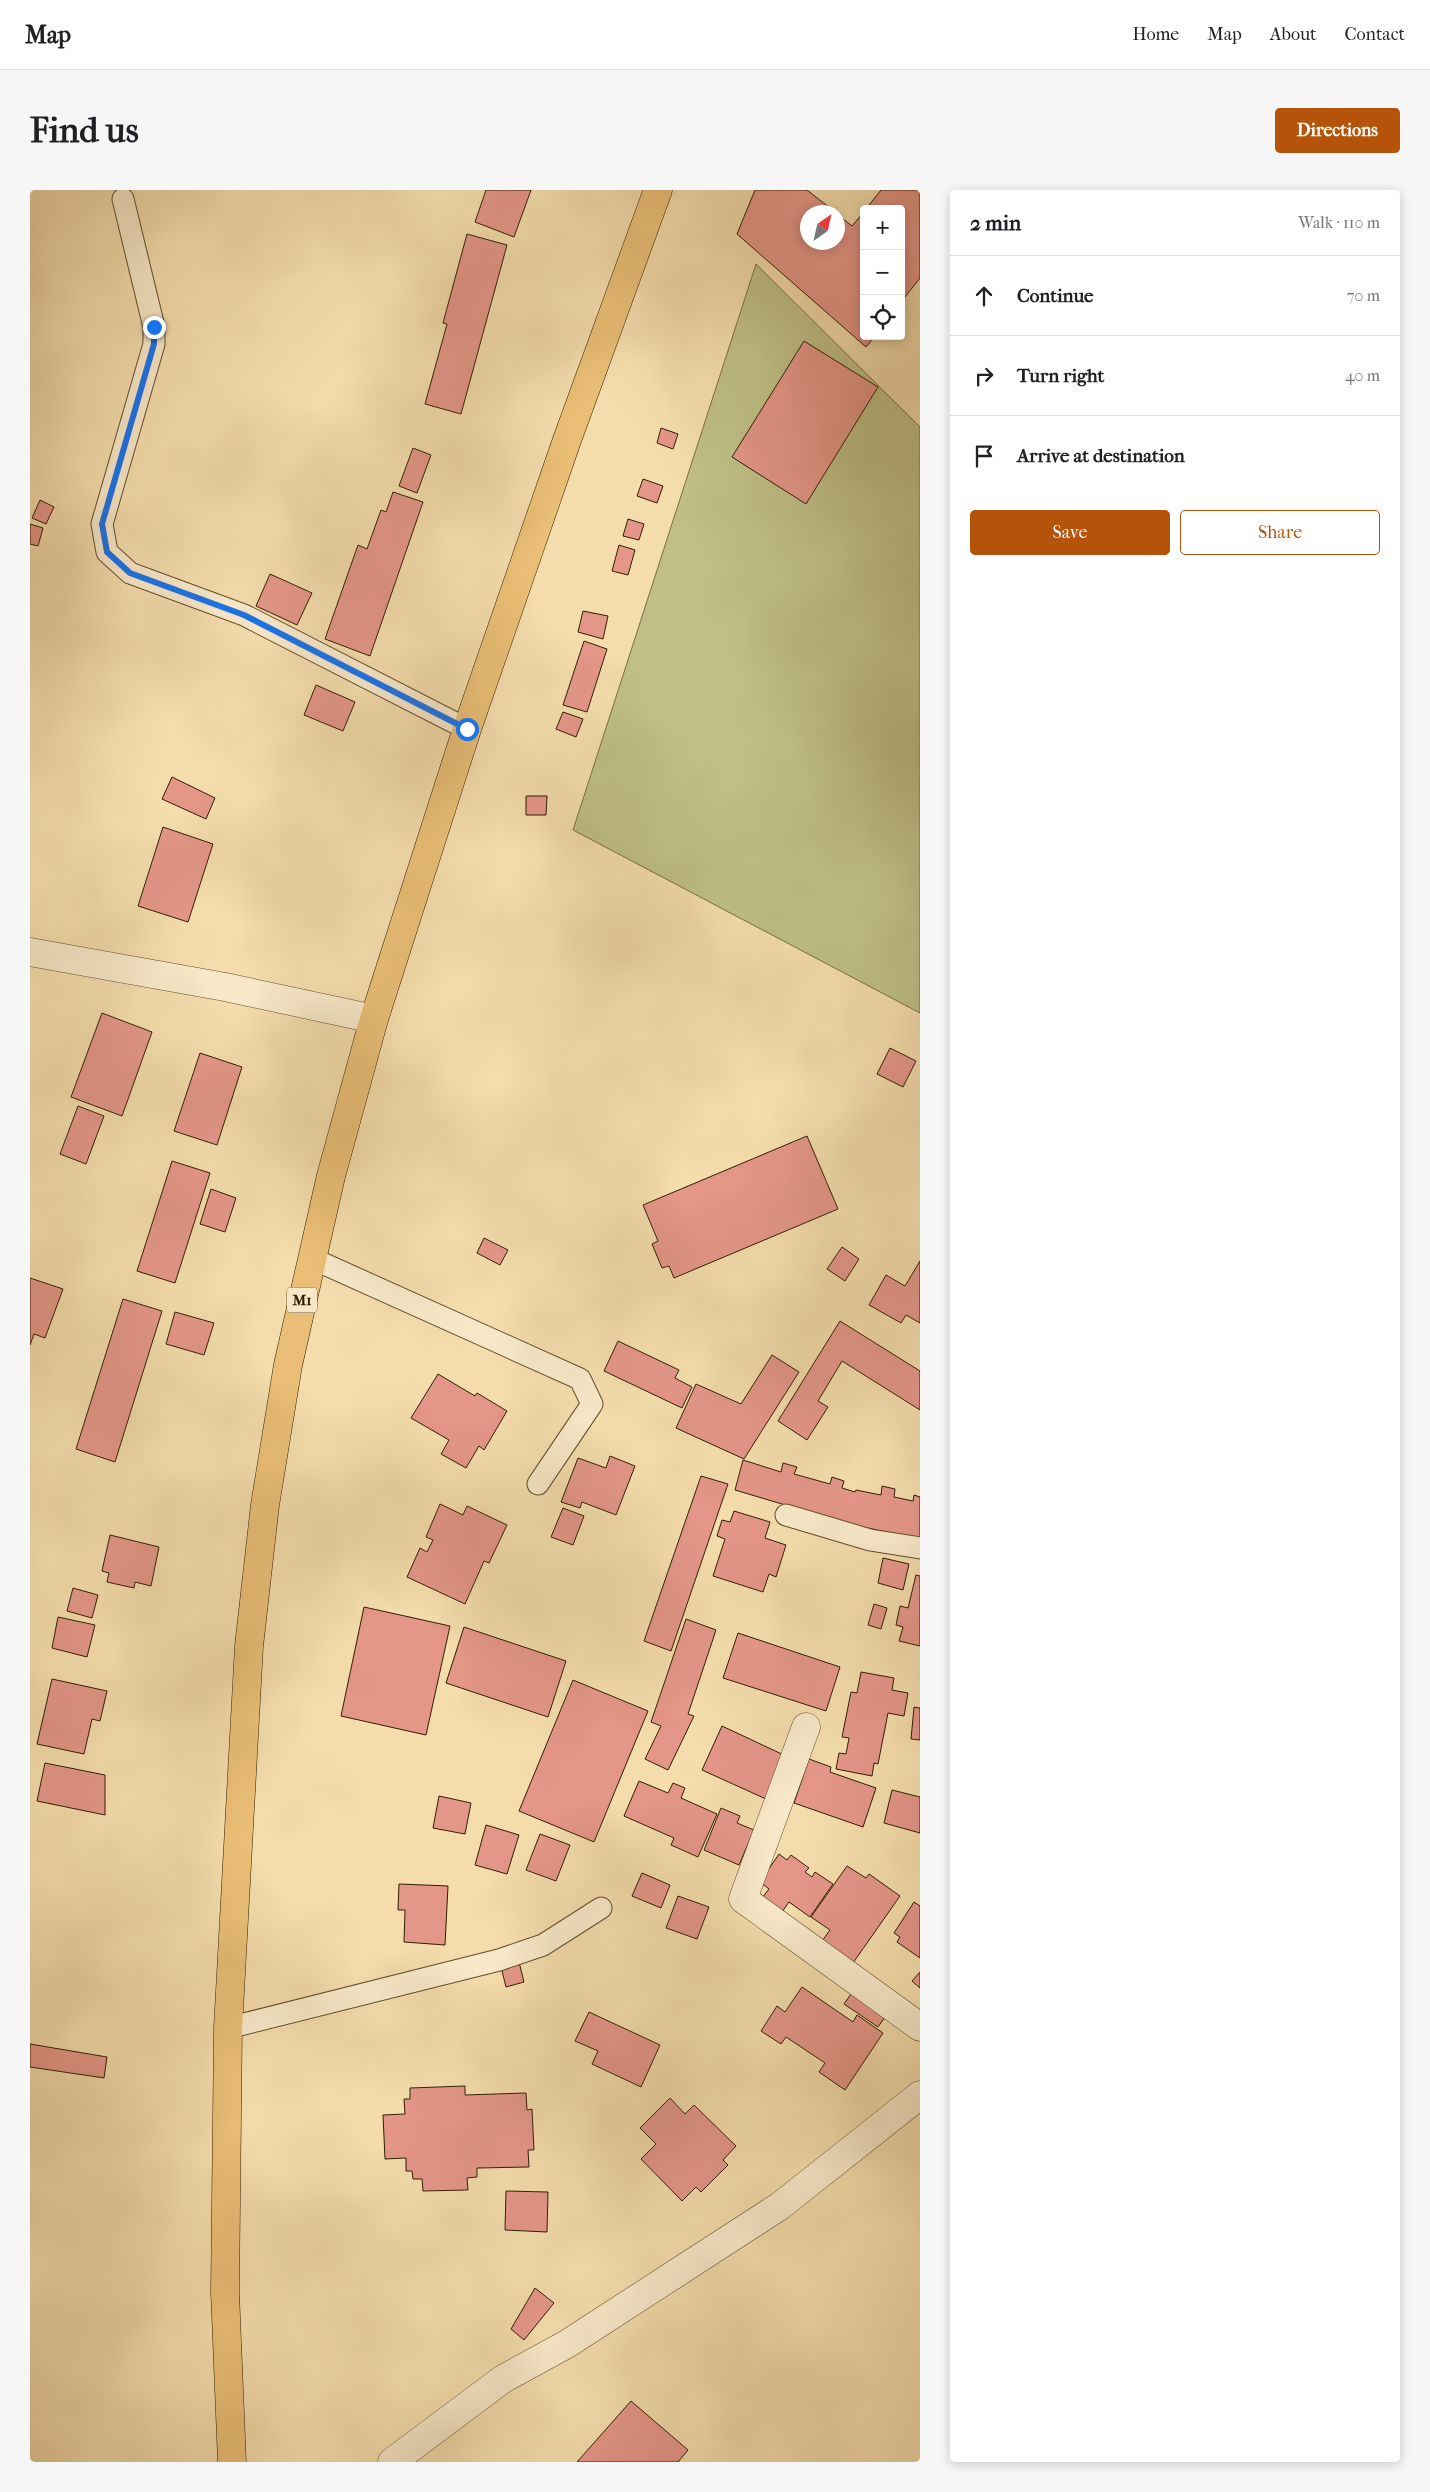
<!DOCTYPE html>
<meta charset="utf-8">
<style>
body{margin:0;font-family:"IM FELL French Canon",serif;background:#f6f6f6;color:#202124}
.controls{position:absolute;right:15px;top:15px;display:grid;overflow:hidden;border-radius:5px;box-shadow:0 2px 12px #0003}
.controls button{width:45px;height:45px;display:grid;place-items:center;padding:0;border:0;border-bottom:1px solid #e0e0e0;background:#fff;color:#202124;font:25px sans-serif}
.compass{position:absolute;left:770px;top:15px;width:45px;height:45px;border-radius:50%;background:#fff;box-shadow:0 2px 12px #0003;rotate:34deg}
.stop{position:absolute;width:15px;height:15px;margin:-11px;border:4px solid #1a73e8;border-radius:50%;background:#fff}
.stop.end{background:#1a73e8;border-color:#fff;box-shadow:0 1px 5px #0008}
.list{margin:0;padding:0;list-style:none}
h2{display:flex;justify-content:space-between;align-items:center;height:65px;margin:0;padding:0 20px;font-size:21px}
h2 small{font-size:16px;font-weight:400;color:#757577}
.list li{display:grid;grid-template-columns:32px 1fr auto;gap:15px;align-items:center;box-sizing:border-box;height:80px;padding:0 20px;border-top:1px solid #e0e0e0}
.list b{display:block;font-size:19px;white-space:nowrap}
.list em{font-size:16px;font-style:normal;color:#757577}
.actions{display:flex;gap:10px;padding:15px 20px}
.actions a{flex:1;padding:11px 0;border:1px solid #b45309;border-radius:5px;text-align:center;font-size:18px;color:#b45309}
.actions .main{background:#b45309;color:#fff}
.icon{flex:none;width:28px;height:28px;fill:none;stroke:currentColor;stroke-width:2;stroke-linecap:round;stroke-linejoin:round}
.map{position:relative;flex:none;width:890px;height:2272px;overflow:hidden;border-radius:5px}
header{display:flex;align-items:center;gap:30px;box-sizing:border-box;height:70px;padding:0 25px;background:#fff;border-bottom:1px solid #e0e0e0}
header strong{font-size:24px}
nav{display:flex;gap:28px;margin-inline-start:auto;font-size:18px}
.intro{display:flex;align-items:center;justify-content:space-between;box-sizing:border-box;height:120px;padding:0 30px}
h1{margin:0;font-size:35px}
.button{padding:12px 22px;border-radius:5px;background:#b45309;color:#fff;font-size:18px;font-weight:700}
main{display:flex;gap:30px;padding:0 30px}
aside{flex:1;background:#fff;border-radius:5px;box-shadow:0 2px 12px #0003}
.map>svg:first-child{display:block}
</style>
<header>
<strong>Map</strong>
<nav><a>Home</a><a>Map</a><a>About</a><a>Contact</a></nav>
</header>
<div class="intro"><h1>Find us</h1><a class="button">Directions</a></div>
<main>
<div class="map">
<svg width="890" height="2272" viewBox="0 0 890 2272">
<rect width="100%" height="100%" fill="#f4dcac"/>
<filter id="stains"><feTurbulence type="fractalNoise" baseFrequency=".004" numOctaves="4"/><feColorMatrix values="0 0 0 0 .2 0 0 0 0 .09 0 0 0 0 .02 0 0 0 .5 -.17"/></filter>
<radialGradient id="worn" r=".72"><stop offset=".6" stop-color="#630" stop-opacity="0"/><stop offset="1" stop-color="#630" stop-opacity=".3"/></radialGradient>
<!-- green -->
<path fill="#bfbf87" stroke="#786e44" d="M726,74L890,237V823L543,640Z"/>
<!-- building -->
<g fill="#e49689" stroke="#311e01">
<path d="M456,0H501L484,47L445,32Z"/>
<path d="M725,0H777L805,22H778V52H808V25L822,36L834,22V146H845L836,157L707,44Z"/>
<path d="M851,0H890V88L871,112V19H836Z"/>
<path d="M437,44L477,55L431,224L395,214L417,134L413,133Z"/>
<path d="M774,151L848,197L776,314L702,267Z"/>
<path d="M631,238L648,244L643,259L627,253Z"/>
<path d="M383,258L401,265L387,303L369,296Z"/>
<path d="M613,289L633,296L627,313L607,306Z"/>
<path d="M363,302L393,312L340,466L295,449L328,355L337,359L351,320L356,322Z"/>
<path d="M10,310L24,317L16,334L2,328Z"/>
<path d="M598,329L614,334L609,350L593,346Z"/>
<path d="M0,334L13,338L8,356L0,354Z"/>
<path d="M589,355L605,360L598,385L582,381Z"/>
<path d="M240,384L282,403L267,435L226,416Z"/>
<path d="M553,421L578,426L573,449L548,442Z"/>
<path d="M554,451L577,459L557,522L533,515Z"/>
<path d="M286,495L325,512L313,541L274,525Z"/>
<path d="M533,522L553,529L546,547L526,539Z"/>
<path d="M142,587L185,608L176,629L132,609Z"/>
<path d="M496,606H517L516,625H496Z"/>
<path d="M133,637L183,654L158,732L108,716Z"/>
<path d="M72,823L122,842L92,926L41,907Z"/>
<path d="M860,858L886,871L873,897L847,884Z"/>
<path d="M170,863L212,877L187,955L144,941Z"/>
<path d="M48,916L74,926L56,974L30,964Z"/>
<path d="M777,946L808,1019L644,1088L639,1076L632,1078L622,1054L628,1051L613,1015Z"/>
<path d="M142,971L180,983L145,1093L107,1081Z"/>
<path d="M181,999L206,1008L195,1042L170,1034Z"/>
<path d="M454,1048L478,1060L470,1075L447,1063Z"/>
<path d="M812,1057L829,1069L815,1091L797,1079Z"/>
<path d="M890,1071V1133L876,1125L871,1133L839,1115L856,1085L875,1096Z"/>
<path d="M0,1088L33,1099L15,1148L4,1144L0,1155Z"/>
<path d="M93,1109L132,1121L85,1272L46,1259Z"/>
<path d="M145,1122L184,1133L174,1165L136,1154Z"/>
<path d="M810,1131L890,1181V1220L812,1171L788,1211L798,1217L777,1250L748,1231Z"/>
<path d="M588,1151L649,1180L645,1188L662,1197L652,1218L574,1181Z"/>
<path d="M742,1165L769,1182L714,1269L646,1238L666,1194L711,1214Z"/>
<path d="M408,1184L445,1206L447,1203L477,1221L454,1260L449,1256L436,1278L411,1264L419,1250L381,1228Z"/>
<path d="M580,1266L605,1276L586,1325L552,1312L550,1318L531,1312L548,1268L576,1278Z"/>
<path d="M713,1270L751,1282L753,1273L767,1277L764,1284L800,1294L802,1287L814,1291L812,1298L825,1302L826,1300L851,1305L852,1296L865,1299L864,1307L883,1311L884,1305L890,1307V1349L819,1334L705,1300Z"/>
<path d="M671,1286L698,1294L641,1461L614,1451Z"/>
<path d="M410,1314L433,1325L437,1316L477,1335L459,1373L454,1371L435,1414L377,1387L390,1358L397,1362L403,1350L396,1347Z"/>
<path d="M533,1318L554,1326L543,1355L521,1347Z"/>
<path d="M704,1321L740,1332L735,1348L756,1355L746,1387L739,1384L733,1402L683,1386L695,1349L687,1346L692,1330L700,1332Z"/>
<path d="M80,1345L129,1357L121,1396L105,1392L104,1398L77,1392L79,1383L72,1381Z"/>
<path d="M853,1368L879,1374L873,1400L848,1393Z"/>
<path d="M886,1385L890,1386V1456L869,1451L873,1437L866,1435L870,1416L878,1418Z"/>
<path d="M43,1398L68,1405L62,1428L37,1421Z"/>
<path d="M844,1414L857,1418L851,1439L838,1435Z"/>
<path d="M334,1417L420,1436L396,1545L311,1526Z"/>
<path d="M28,1427L65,1435L57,1467L22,1458Z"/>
<path d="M656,1429L686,1440L658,1524L664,1526L638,1580L615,1569L631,1536L621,1532Z"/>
<path d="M434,1437L536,1471L518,1527L416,1493Z"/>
<path d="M708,1443L810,1477L796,1521L693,1488Z"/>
<path d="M831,1482L864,1488L862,1500L878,1503L874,1526L858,1523L848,1574L844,1573L842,1586L806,1579L809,1563L816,1564L819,1548L812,1547L821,1502L827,1503Z"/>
<path d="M22,1489L77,1501L70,1531L62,1529L54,1564L7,1554Z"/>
<path d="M543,1490L618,1521L564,1652L489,1621Z"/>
<path d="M884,1517L890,1518V1550L881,1549Z"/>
<path d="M692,1536L756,1566L736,1609L672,1580Z"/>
<path d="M779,1569L801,1577L800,1582L846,1598L833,1637L764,1613Z"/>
<path d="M15,1573L75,1585V1625L7,1611Z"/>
<path d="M609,1591L638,1603L643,1593L655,1598L651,1608L687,1624L668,1667L641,1655L644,1648L594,1626Z"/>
<path d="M862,1600L890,1607V1643L854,1633Z"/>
<path d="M409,1606L441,1613L435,1644L403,1638Z"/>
<path d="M691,1618L710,1626L707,1633L724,1640L709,1675L674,1660Z"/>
<path d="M456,1635L489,1645L477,1684L445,1675Z"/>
<path d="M510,1644L540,1655L526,1691L496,1680Z"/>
<path d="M749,1664L757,1670L761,1665L779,1678L775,1682L782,1687L785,1682L803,1694L780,1727L759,1712L752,1722L732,1708L739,1699L730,1692Z"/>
<path d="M817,1676L836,1688L839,1684L870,1706L823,1773L792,1751L800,1740L781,1727Z"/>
<path d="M612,1683L640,1695L631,1718L602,1706Z"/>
<path d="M369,1694L418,1696L415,1755L374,1752L375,1720H368Z"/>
<path d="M648,1706L679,1717L667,1749L636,1738Z"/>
<path d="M884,1712L890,1716V1768L867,1752L870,1747L864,1743Z"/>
<path d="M489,1772L494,1792L476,1797L471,1777Z"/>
<path d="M890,1782V1798L882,1791Z"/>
<path d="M772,1797L823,1832L827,1825L853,1843L815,1900L789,1882L795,1873L756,1847L751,1854L731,1841L747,1816L755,1822Z"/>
<path d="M821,1804L855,1827L848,1837L814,1814Z"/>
<path d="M559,1822L630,1855L611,1897L562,1874L568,1861L545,1851Z"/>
<path d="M0,1854L77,1867L74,1888L0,1877Z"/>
<path d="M435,1896V1905L496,1903L497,1920L502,1919L504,1960H498L499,1977L447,1978V1987L437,1988L438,2000L393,2001L392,1989H383L382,1981H376V1968L355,1969L353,1925L375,1924L374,1909H380V1898Z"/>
<path d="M640,1908L655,1924L664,1915L706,1956L693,1970L698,1975L671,2002L666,1997L652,2011L611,1969L626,1954L610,1938Z"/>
<path d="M476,2001L518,2002L517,2042L475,2040Z"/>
<path d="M505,2098L524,2113L494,2150L481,2139Z"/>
<path d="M601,2211L658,2260L648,2272H547Z"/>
</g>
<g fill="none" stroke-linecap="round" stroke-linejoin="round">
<!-- lane casing -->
<g stroke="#624e2c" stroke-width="23">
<g id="lane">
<path d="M93,9L124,137V154L72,334L77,362L100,383L214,425L437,539"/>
<path d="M281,1068L550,1189L562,1214L508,1294"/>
<path d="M756,1325L840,1350L890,1358"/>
<path d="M198,1838L469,1770L513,1755L571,1718"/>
</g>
</g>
<!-- street casing -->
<g stroke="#624e2c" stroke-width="29">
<g id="street">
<path d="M0,762L195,797L344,829"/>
<path d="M776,1537L713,1709L890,1837"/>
<path d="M362,2272L473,2189L537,2154L750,2016L890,1905"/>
</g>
</g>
<!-- highway casing -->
<g stroke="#311e01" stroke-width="29">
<path id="highway" d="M202,2272L195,2102L198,1838L219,1456L235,1315L258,1175L301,986L344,829L437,539L537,250L628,0"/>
</g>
<!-- lane -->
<use href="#lane" stroke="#f8e8c9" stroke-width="21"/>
<!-- street -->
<use href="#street" stroke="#f8e8c9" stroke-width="28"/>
<!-- highway -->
<use href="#highway" stroke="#eabe76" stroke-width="28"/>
</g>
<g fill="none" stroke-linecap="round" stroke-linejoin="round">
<!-- route -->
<path stroke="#1a73e8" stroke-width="6" d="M124,137V154L72,334L77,362L100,383L214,425L437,539"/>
</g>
<g text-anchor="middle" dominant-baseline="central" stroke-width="4.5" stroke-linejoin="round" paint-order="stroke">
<!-- shield labels -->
<rect fill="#f8e8c9" stroke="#6d5b3d" stroke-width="1" x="257" y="1097.5" width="30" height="25" rx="4"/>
<g font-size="15" font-weight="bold" fill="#311e01">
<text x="272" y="1110">M1</text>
</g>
</g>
<rect width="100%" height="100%" filter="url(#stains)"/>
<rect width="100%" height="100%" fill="url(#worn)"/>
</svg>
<div class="controls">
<button>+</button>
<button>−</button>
<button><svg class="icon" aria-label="locate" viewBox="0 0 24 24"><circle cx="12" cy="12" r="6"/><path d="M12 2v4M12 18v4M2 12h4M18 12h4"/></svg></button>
</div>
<svg class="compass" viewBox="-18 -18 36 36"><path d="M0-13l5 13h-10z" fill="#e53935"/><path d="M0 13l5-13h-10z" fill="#757577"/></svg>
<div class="stop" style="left:437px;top:539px"></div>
<div class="stop end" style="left:124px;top:137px"></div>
</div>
<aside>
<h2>2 min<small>Walk · 110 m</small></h2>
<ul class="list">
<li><svg class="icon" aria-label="ahead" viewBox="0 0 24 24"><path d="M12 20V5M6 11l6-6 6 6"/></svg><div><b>Continue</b></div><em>70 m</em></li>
<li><svg class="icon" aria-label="right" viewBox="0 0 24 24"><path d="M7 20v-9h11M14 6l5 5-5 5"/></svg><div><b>Turn right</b></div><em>40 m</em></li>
<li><svg class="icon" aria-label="arrive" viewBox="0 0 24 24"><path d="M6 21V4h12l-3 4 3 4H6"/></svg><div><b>Arrive at destination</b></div></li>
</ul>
<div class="actions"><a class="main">Save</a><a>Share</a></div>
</aside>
</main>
